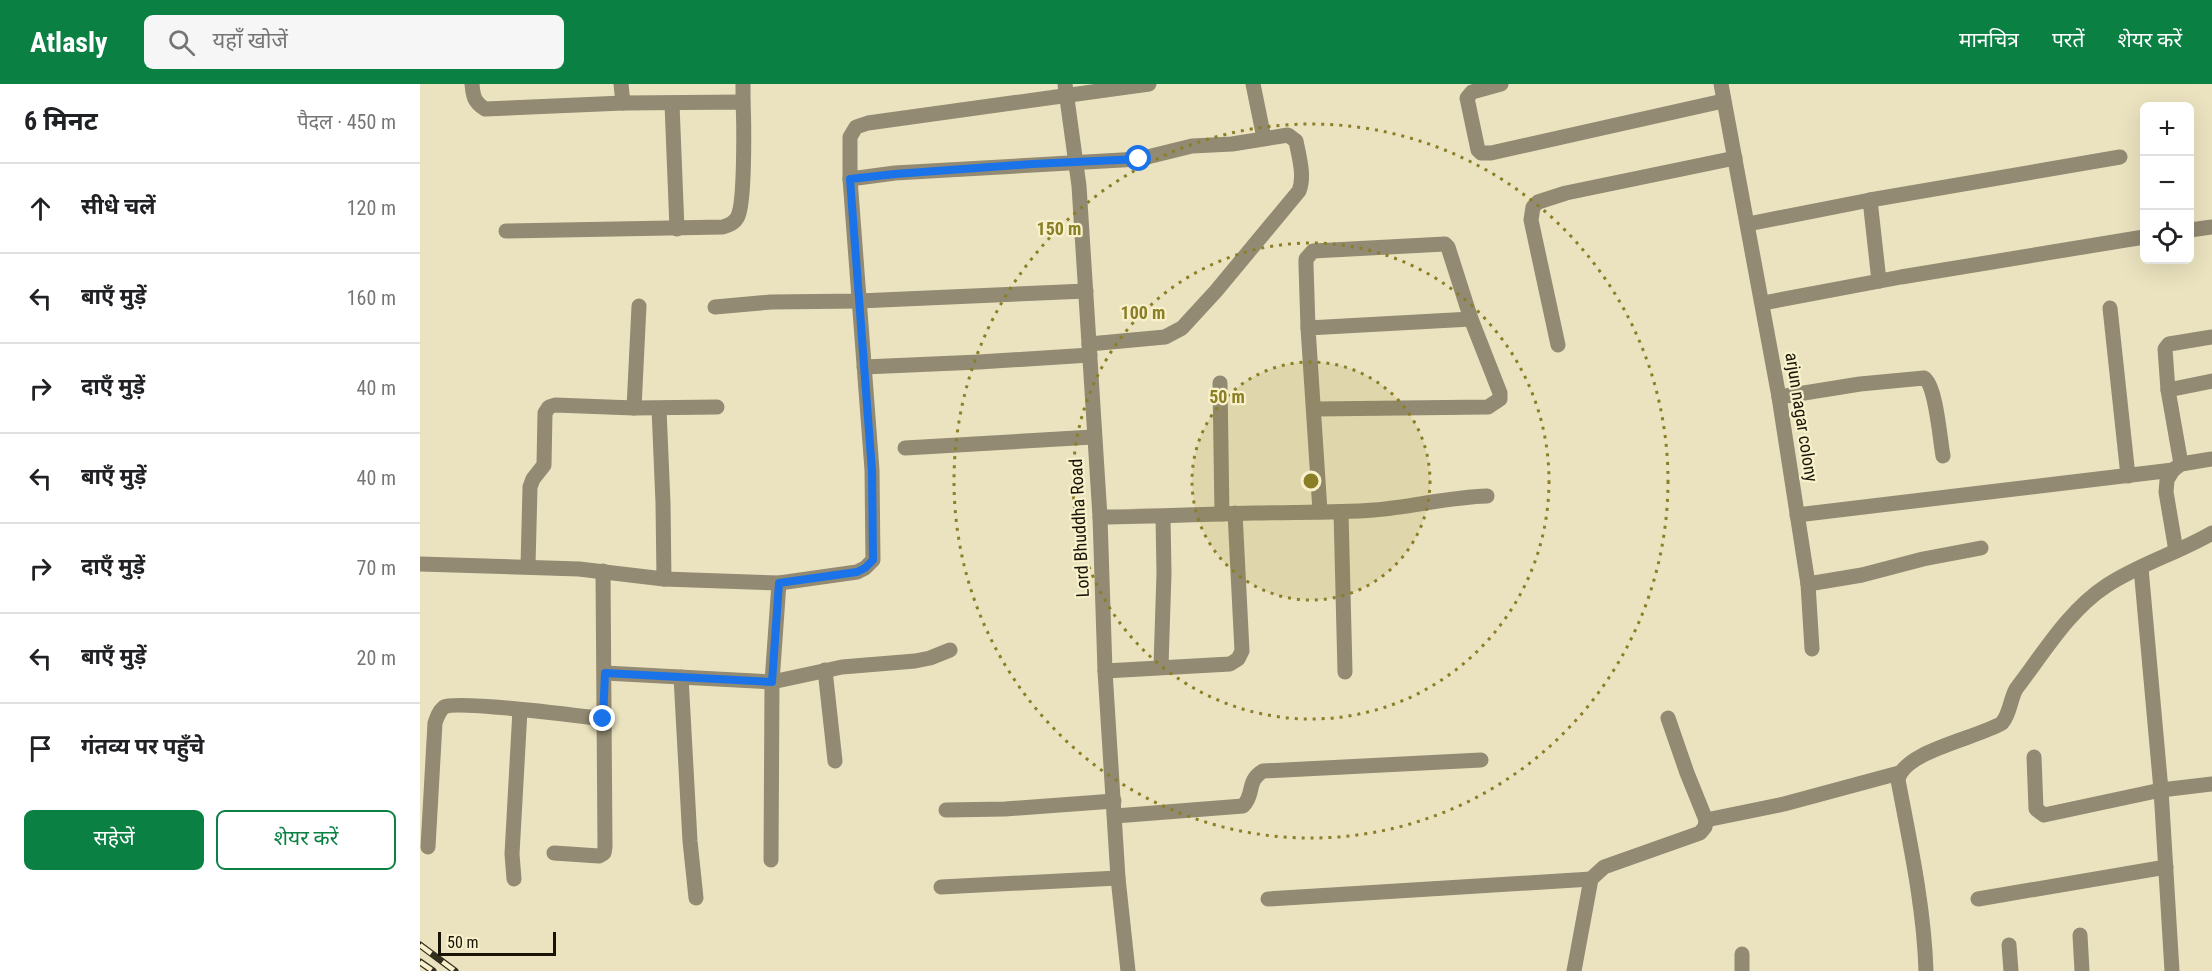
<!DOCTYPE html>
<html lang="hi">
<meta charset="utf-8">
<style>
body{margin:0;font-family:"Roboto Condensed","Noto Sans Devanagari",sans-serif;background:#f6f6f6;color:#202124}
.controls{position:absolute;right:18px;top:18px;display:grid;overflow:hidden;border-radius:9px;box-shadow:0 6px 24px #0002}
.controls button{width:54px;height:54px;display:grid;place-items:center;padding:0;border:0;border-bottom:2px solid #e0e0e0;background:#fff;color:#202124;font:30px sans-serif}
.scale{position:absolute;left:18px;bottom:15px;width:118px;box-sizing:border-box;padding-left:6px;border:3px solid #171407;border-top:0;font-size:16px;line-height:21px;white-space:nowrap;color:#171407;-webkit-text-stroke:4px #f8f1cc;paint-order:stroke}
.stop{position:absolute;width:18px;height:18px;margin:-14px;border:4px solid #1a73e8;border-radius:50%;background:#fff}
.stop.end{background:#1a73e8;border-color:#fff;box-shadow:0 2px 6px #0008}
.list{margin:0;padding:0;list-style:none}
h2{display:flex;justify-content:space-between;align-items:center;height:78px;margin:0;padding:0 24px;font-size:26px}
h2 small{font-size:20px;font-weight:400;color:#757577}
.list li{display:grid;grid-template-columns:39px 1fr auto;gap:18px;align-items:center;box-sizing:border-box;height:90px;padding:0 24px;border-top:2px solid #e0e0e0}
.list b{display:block;font-size:22px;white-space:nowrap}
.list em{font-size:20px;font-style:normal;color:#757577}
.actions{display:flex;gap:12px;padding:18px 24px}
.actions a{flex:1;padding:14px 0;border:2px solid #0b8043;border-radius:9px;text-align:center;font-size:21px;color:#0b8043}
.actions .main{background:#0b8043;color:#fff}
.icon{flex:none;width:33px;height:33px;fill:none;stroke:currentColor;stroke-width:2;stroke-linecap:round;stroke-linejoin:round}
.map{position:relative;flex:none;width:1792px;height:887px;overflow:hidden}
header{display:flex;align-items:center;gap:36px;box-sizing:border-box;height:84px;padding:0 30px;background:#0b8043;color:#fff}
header strong{font-size:28px}
nav{display:flex;gap:33px;margin-inline-start:auto;font-size:21px}
.search{width:420px;height:54px;background:#f6f6f6;display:flex;align-items:center;gap:15px;box-sizing:border-box;padding:0 21px;border-radius:9px;color:#757577;font-size:22px}
main{display:flex}
aside{flex:1;background:#fff}
.map>svg:first-child{display:block}
</style>
<header>
<strong>Atlasly</strong>
<div class="search"><svg class="icon" aria-label="search" viewBox="0 0 24 24"><circle cx="10" cy="10" r="6"/><path d="M15 15l6 6"/></svg>यहाँ खोजें</div>
<nav><a>मानचित्र</a><a>परतें</a><a>शेयर करें</a></nav>
</header>
<main>
<aside>
<h2>6 मिनट<small>पैदल · 450 m</small></h2>
<ul class="list">
<li><svg class="icon" aria-label="ahead" viewBox="0 0 24 24"><path d="M12 20V5M6 11l6-6 6 6"/></svg><div><b>सीधे चलें</b></div><em>120 m</em></li>
<li><svg class="icon" aria-label="left" viewBox="0 0 24 24"><path d="M17 20v-9H6M10 6l-5 5 5 5"/></svg><div><b>बाएँ मुड़ें</b></div><em>160 m</em></li>
<li><svg class="icon" aria-label="right" viewBox="0 0 24 24"><path d="M7 20v-9h11M14 6l5 5-5 5"/></svg><div><b>दाएँ मुड़ें</b></div><em>40 m</em></li>
<li><svg class="icon" aria-label="left" viewBox="0 0 24 24"><path d="M17 20v-9H6M10 6l-5 5 5 5"/></svg><div><b>बाएँ मुड़ें</b></div><em>40 m</em></li>
<li><svg class="icon" aria-label="right" viewBox="0 0 24 24"><path d="M7 20v-9h11M14 6l5 5-5 5"/></svg><div><b>दाएँ मुड़ें</b></div><em>70 m</em></li>
<li><svg class="icon" aria-label="left" viewBox="0 0 24 24"><path d="M17 20v-9H6M10 6l-5 5 5 5"/></svg><div><b>बाएँ मुड़ें</b></div><em>20 m</em></li>
<li><svg class="icon" aria-label="arrive" viewBox="0 0 24 24"><path d="M6 21V4h12l-3 4 3 4H6"/></svg><div><b>गंतव्य पर पहुँचे</b></div></li>
</ul>
<div class="actions"><a class="main">सहेजें</a><a>शेयर करें</a></div>
</aside>
<div class="map">
<svg width="1792" height="887" viewBox="0 0 1792 887">
<rect width="100%" height="100%" fill="#ebe3bf"/>
<g fill="none" stroke-linecap="round" stroke-linejoin="round">
<!-- minor -->
<g stroke="#928a72" stroke-width="15">
<path d="M52,0C53,12 54,18 65,25L203,19L323,18C324,38 325,117 318,132C315,139 309,141 303,143L86,147"/>
<path d="M201,0L203,19"/>
<path d="M645,0L659,102L680,433L685,587L698,794L708,887"/>
<path d="M833,0L844,54"/>
<path d="M1081,0L1052,8L1047,14L1058,66L1061,69H1071L1303,17"/>
<path d="M1301,0L1359,313L1388,500L1442,491L1503,475L1561,464"/>
<path d="M323,18V0"/>
<path d="M252,20L257,145"/>
<path d="M430,95L475,89L719,75L772,62L812,60L868,51L876,57C879,73 885,92 879,107L796,207L762,244L745,253L669,260"/>
<path d="M1450,116L1459,197"/>
<path d="M1328,140L1450,116L1700,73"/>
<path d="M1770,146L1792,143"/>
<path d="M1343,219L1481,193L1724,153"/>
<path d="M295,223L351,218L439,217L666,207"/>
<path d="M1690,224L1708,392"/>
<path d="M888,244L886,181V175L893,167L1025,160L1028,163L1051,235L1080,309V315L1068,323L895,325"/>
<path d="M1138,261L1111,136L1113,123L1118,118L1146,109L1315,74"/>
<path d="M444,283L559,278L670,271"/>
<path d="M800,299L802,430"/>
<path d="M1748,306L1792,297"/>
<path d="M1359,313L1440,300L1504,294C1516,301 1520,356 1523,372"/>
<path d="M214,324L219,222"/>
<path d="M485,364L673,353"/>
<path d="M1761,380L1748,306L1745,265L1749,260L1792,253"/>
<path d="M900,427L888,244L1051,235"/>
<path d="M921,428L925,588"/>
<path d="M1377,431L1753,386"/>
<path d="M680,433C732,433 783,430 835,429C875,428 915,429 954,426C992,423 1029,413 1067,412"/>
<path d="M1756,467L1746,408L1747,396L1753,386L1761,380L1792,375"/>
<path d="M0,480L159,485L244,495L243,419L239,325"/>
<path d="M108,482L110,403L113,395L124,381L125,329L129,323L135,321L214,324L297,323"/>
<path d="M1721,484L1741,706L1752,887"/>
<path d="M244,495L359,499L437,488L445,484L453,476L452,386L430,95V53L436,43L448,39L729,0"/>
<path d="M1388,500L1392,565"/>
<path d="M741,582L744,489L743,433"/>
<path d="M405,586L415,677"/>
<path d="M685,587L810,580L818,575L822,567L815,429"/>
<path d="M185,589L352,598L422,583L495,577L510,574L530,566"/>
<path d="M261,593L270,757L276,814"/>
<path d="M1614,673L1616,725L1624,731L1741,706L1792,700"/>
<path d="M526,726L585,725L694,717"/>
<path d="M695,732L823,722C835,710 826,697 843,687L1061,676"/>
<path d="M1286,736L1364,720L1479,689"/>
<path d="M8,763L15,639C17,633 19,627 24,623C37,616 160,632 183,635"/>
<path d="M134,769L179,772L184,769L185,763L183,487"/>
<path d="M351,776L352,598L359,499"/>
<path d="M94,795L92,770L100,626"/>
<path d="M521,803L698,794"/>
<path d="M848,815L1171,795"/>
<path d="M1558,815L1746,783"/>
<path d="M1660,851L1662,887"/>
<path d="M1589,861L1591,887"/>
<path d="M1322,870V887"/>
<path d="M1154,887L1171,795L1184,783L1280,749L1285,743L1286,736L1267,689L1248,634"/>
<path d="M1506,887C1504,823 1490,759 1478,696C1483,667 1558,654 1582,639C1590,630 1590,616 1596,605C1623,570 1648,527 1686,502C1719,480 1758,469 1792,449"/>
</g>
<!-- rail casing -->
<g stroke="#322f1f" stroke-width="7">
<g id="rail">
<path d="M0,861L35,887"/>
<path d="M0,878L13,887"/>
</g>
</g>
<!-- rail -->
<use href="#rail" stroke="#f8f1cc" stroke-width="4.5" stroke-dasharray="14" stroke-linecap="butt"/>
</g>
<g fill="none" stroke-linecap="round" stroke-linejoin="round">
<!-- route -->
<path stroke="#1a73e8" stroke-width="8" d="M183,635L185,589L352,598L359,499L437,488L445,484L453,476L452,387L430,95L475,90L612,80L719,75"/>
</g>
<!-- distance rings -->
<circle cx="891" cy="397" r="119" fill="#8a7f26" fill-opacity=".12"/>
<g fill="none" stroke="#8a7f26" stroke-width="3" stroke-dasharray="3 6">
<circle cx="891" cy="397" r="119"/>
<circle cx="891" cy="397" r="238"/>
<circle cx="891" cy="397" r="357"/>
</g>
<g text-anchor="middle" dominant-baseline="central" stroke-width="4.5" stroke-linejoin="round" paint-order="stroke">
<!-- street labels -->
<g font-size="18" fill="#171407" stroke="#f8f1cc">
<text transform="translate(1382 333) rotate(81)">arjun nagar colony</text>
<text transform="translate(659 444) rotate(-93)">Lord Bhuddha Road</text>
</g>
</g>
<circle cx="891" cy="397" r="9" fill="#8a7f26" stroke="#f8f1cc" stroke-width="3"/>
<g font-size="18" text-anchor="middle" font-weight="bold" fill="#8a7f26" stroke="#f8f1cc" stroke-width="4.5" stroke-linejoin="round" paint-order="stroke">
<text x="639" y="151">150 m</text>
<text x="723" y="235">100 m</text>
<text x="807" y="319">50 m</text>
</g>
</svg>
<div class="controls">
<button>+</button>
<button>−</button>
<button><svg class="icon" aria-label="locate" viewBox="0 0 24 24"><circle cx="12" cy="12" r="6"/><path d="M12 2v4M12 18v4M2 12h4M18 12h4"/></svg></button>
</div>
<div class="scale">50 m</div>
<div class="stop" style="left:719px;top:75px"></div>
<div class="stop end" style="left:183px;top:635px"></div>
</div>
</main>
